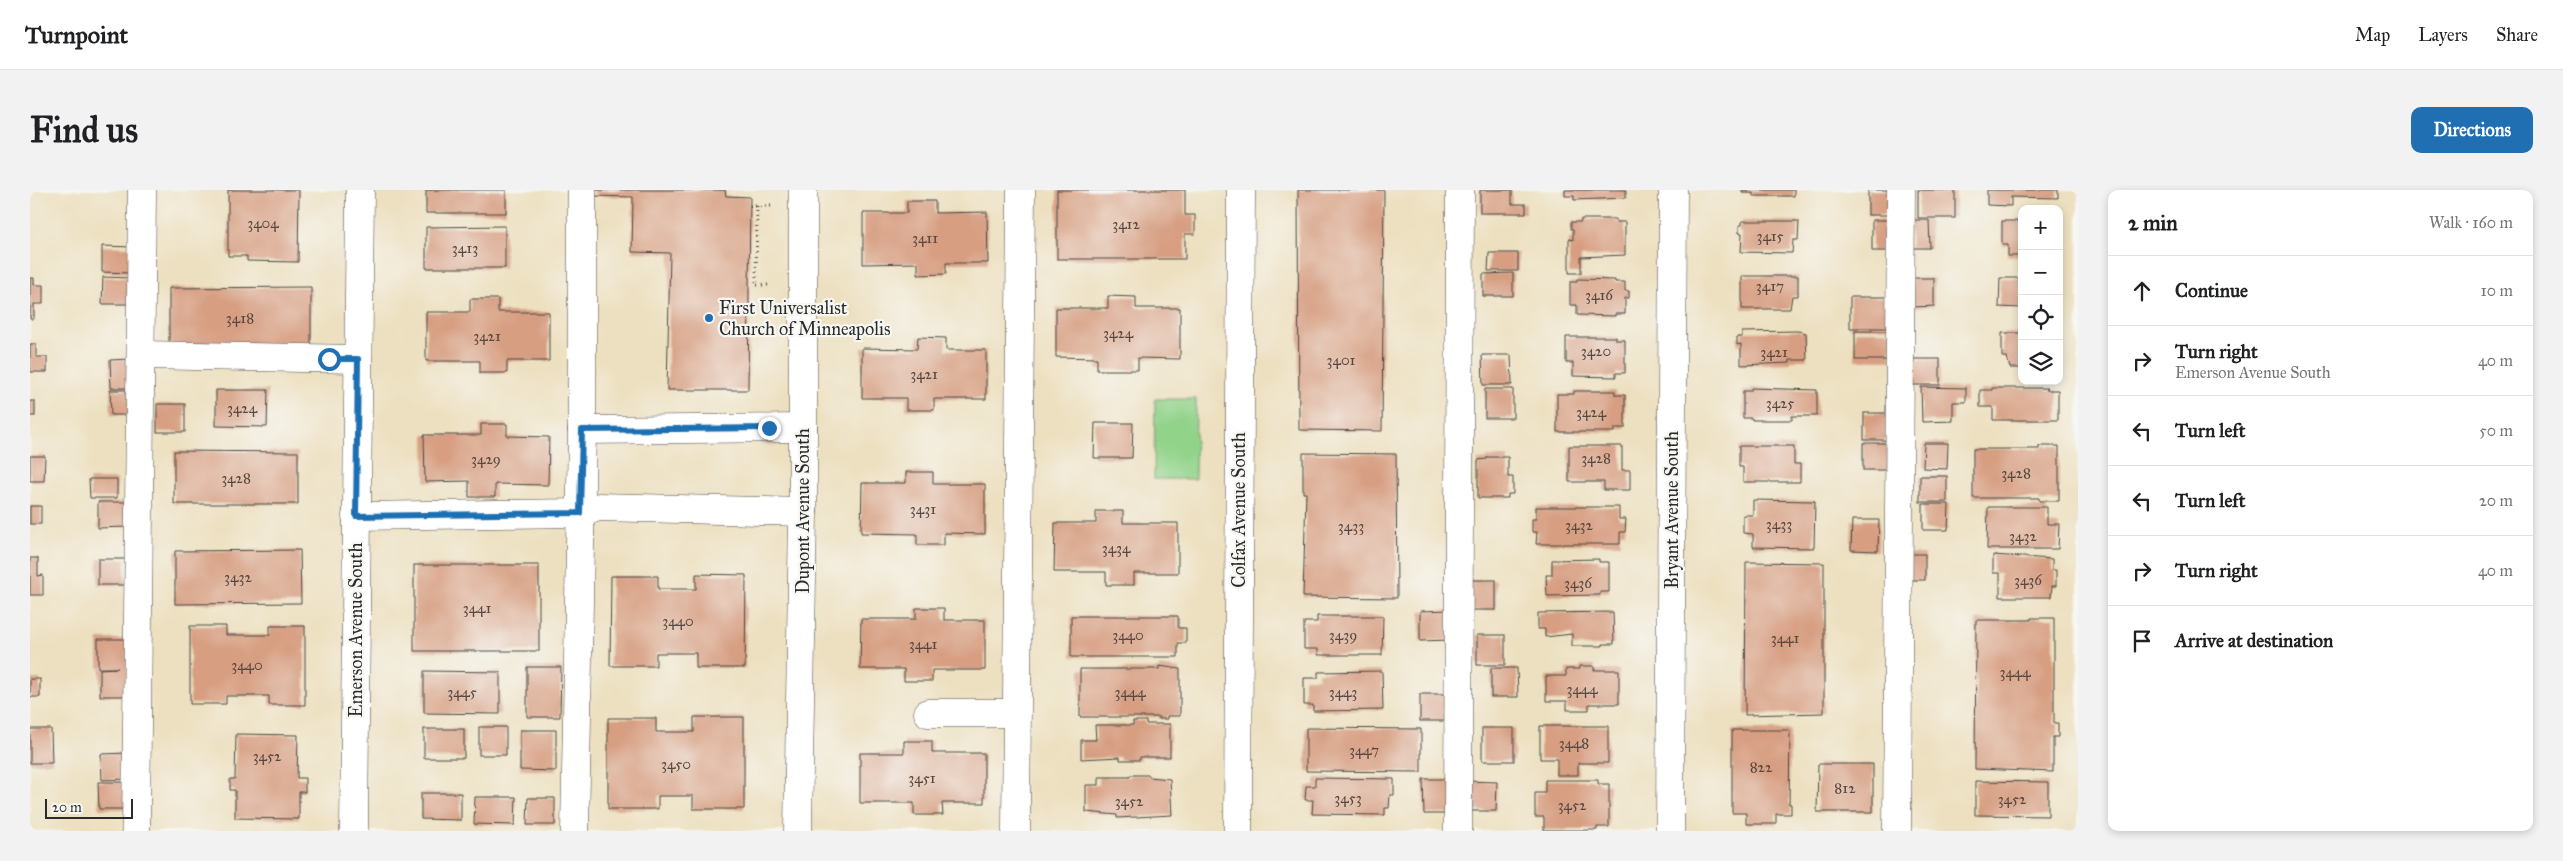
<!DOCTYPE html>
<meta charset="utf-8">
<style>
body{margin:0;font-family:"IM FELL Great Primer",serif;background:#f2f2f2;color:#202124}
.controls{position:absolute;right:15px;top:15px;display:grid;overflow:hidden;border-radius:10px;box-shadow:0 2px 8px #0003}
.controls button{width:45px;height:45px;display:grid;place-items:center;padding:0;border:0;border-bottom:1px solid #e0e0e0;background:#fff;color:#202124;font:25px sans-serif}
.scale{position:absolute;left:15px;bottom:12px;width:88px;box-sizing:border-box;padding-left:5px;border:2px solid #2b2b2b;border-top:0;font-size:14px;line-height:18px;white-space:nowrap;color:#2b2b2b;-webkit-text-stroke:4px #f6f6f2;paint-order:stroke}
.stop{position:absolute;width:15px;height:15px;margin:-11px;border:4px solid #1f6fb2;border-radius:50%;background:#fff}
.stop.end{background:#1f6fb2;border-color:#fff;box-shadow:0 1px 5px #0008}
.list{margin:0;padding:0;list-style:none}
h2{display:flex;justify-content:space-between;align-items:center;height:65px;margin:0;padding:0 20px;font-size:21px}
h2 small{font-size:16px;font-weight:400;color:#757577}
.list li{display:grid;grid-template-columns:32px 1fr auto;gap:15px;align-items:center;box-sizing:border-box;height:70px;padding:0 20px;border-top:1px solid #e0e0e0}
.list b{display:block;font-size:19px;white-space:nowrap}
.list p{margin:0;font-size:16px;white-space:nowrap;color:#757577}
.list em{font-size:16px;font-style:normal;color:#757577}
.icon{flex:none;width:28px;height:28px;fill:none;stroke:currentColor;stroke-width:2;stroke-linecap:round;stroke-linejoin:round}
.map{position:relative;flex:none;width:2048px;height:641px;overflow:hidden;border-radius:10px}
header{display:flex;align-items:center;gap:30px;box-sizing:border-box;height:70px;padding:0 25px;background:#fff;border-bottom:1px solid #e0e0e0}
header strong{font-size:24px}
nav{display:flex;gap:28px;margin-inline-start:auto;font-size:18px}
.intro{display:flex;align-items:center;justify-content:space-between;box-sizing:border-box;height:120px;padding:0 30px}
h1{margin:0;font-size:35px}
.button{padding:12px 22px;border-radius:10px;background:#1f6fb2;color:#fff;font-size:18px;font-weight:700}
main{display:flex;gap:30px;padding:0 30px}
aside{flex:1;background:#fff;border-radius:10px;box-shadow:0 2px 8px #0003}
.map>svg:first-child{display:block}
</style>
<header>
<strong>Turnpoint</strong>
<nav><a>Map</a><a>Layers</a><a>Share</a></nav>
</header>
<div class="intro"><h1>Find us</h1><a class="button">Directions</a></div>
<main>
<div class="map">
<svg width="2048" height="641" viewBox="0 0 2048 641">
<rect width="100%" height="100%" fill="#f6f6f2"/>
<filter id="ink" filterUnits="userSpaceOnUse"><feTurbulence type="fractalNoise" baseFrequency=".02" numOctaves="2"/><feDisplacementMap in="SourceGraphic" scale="10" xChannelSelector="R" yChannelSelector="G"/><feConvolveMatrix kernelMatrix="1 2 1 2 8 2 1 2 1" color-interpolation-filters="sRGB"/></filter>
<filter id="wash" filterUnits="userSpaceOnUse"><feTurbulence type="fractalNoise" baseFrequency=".0096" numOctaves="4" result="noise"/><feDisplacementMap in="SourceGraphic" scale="20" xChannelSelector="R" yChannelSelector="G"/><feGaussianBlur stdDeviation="1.12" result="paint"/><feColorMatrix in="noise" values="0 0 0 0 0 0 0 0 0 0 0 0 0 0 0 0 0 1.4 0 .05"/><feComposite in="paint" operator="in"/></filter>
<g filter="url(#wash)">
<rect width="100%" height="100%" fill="#ede0c0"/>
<!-- green -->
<path fill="#92d38a" stroke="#5e7f5a" d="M1125,209H1166L1165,289H1124Z"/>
<g id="blocks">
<!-- building -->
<g fill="#d79e81">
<path d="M198,0H269L268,72L217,71V66H198Z"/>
<rect x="396" y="0" width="80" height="23"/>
<path d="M564,0H695L696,6L720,7L718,200H637L640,63L602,62L603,7L564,6Z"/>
<path d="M1027,0H1155V25H1165V44H1155V69H1027Z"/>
<path d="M1268,0H1354L1352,241L1269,240Z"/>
<path d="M1450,0H1482V14H1496V23H1450Z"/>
<path d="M1535,0H1596V8L1544,10V6H1535Z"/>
<path d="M1712,0H1764V6H1723V3H1712Z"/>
<rect x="1838" y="0" width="24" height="25"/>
<rect x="1888" y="0" width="37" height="28"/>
<path d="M1957,0H2028V8L1981,7V16L1957,15Z"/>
<path d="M877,11H905V23L957,22L958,73H916V84L888,85V73L833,74V23H877Z"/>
<path d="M1551,29H1586V32H1595V65L1551,67V83H1539V49L1543,50V39H1541V32H1551Z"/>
<path d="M1842,30H1863L1862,61H1842Z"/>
<path d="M1880,30H1899L1900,58H1881Z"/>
<path d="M1712,31H1769L1768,50H1763L1762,63L1711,62L1712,43H1709V35H1712Z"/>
<path d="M1972,31H1992V66H1978V55H1972Z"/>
<path d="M475,36V78H396V37Z"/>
<path d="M72,56L102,57L101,83L72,82Z"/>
<path d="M1459,63H1488V81H1458Z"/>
<path d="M1483,83V106H1453V84Z"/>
<path d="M1712,86H1768V106H1762L1760,119H1712Z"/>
<path d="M73,87L101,88L100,114H72Z"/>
<path d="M0,88H4V95H13V114H4V129H0Z"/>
<path d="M1882,88H1904V116L1883,117Z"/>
<path d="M1970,88H1992V118L1969,117Z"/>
<path d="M1547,89L1585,90V92H1595V101H1599V108H1595V124H1585V126L1547,125V115H1540V92H1547Z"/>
<path d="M281,97V158H139V98Z"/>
<path d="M1078,106L1106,107V118H1150V169L1108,168V180H1067V168L1026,167V118H1078Z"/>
<path d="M1820,107H1861L1862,138H1820Z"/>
<path d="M440,109H468V122H519V171H477V183H450V171H396V122H440Z"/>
<path d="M1768,141L1776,143L1777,170H1760V173L1711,175V154L1707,155V147H1712V142Z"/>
<rect x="1825" y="141" width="36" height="29"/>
<path d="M1972,143H1992V178H1980L1977,167H1972Z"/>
<path d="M888,147L916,148V160H956V209H904V220H876V208H832V158L887,159Z"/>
<path d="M1536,147H1586V150H1595V183H1586V187L1543,186V173H1536Z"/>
<path d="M0,154H6V167H17V182H0Z"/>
<path d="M1452,165H1481L1482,195H1453Z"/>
<path d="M99,169L100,198H81L80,170Z"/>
<rect x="1880" y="169" width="30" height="26"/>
<path d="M1891,197L1936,198V212H1923V231L1892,232Z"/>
<path d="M1721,198L1787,200V226H1762V230H1722V228H1713V201H1721Z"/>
<path d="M1962,198H2017L2016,200H2028V230H1963V217H1950V200H1962Z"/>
<rect x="1455" y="199" width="28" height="29"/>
<path d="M80,200H99V225H81Z"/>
<path d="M186,200H238L237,237L186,236Z"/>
<path d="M1544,201H1585V205H1595V238H1585V242H1527V204H1544Z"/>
<rect x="0" y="211" width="5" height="15"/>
<rect x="127" y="214" width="28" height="28"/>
<rect x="1834" y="223" width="28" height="27"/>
<path d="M1065,233H1103L1102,268H1064Z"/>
<path d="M451,234H477V246L519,247L518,295L465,294V307H439V291L395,292L394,245H451Z"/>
<rect x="1833" y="253" width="29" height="27"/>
<path d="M1894,253H1918L1917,279L1893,278Z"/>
<path d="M1539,256H1592V280H1600V300H1574V292H1539Z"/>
<path d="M1709,256H1764V274H1770V292H1713V277H1709Z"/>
<path d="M2009,256H2029V311H2009V308H1943V259H2009Z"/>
<path d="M144,261L268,262V314H144Z"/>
<path d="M1273,263L1366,264L1367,408L1273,407L1276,303H1273Z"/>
<path d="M0,266H15L14,291H0Z"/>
<path d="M1457,267H1478V287H1483V304H1478V308H1448V270L1457,269Z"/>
<path d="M876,282H903V294H955V344L914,343V355H887V344L831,343L832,293H876Z"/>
<rect x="1890" y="286" width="27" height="26"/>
<path d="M59,289H87V308H60Z"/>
<path d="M1723,310L1785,311L1784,358L1723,357V344L1713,343V325H1723Z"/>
<path d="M68,312H97V337L68,338Z"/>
<path d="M1893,314H1919L1918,340H1893Z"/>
<rect x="0" y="316" width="11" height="18"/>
<path d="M1506,317H1589V329H1596L1595,342H1590V354H1506L1507,342H1502V329H1506Z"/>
<path d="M1958,317H2017V334H2029L2028,359H1957Z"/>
<path d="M1066,321H1093V333H1148V383H1104V395H1076V382H1024L1025,333H1066Z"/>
<path d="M1822,330H1849L1848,361L1821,360Z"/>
<path d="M270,360L271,413L145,414V361Z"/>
<rect x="1879" y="364" width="16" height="26"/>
<path d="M1963,365L2022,369V380H2026V396H2022L2021,407H1970V383H1963Z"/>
<path d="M0,368H8V386L13,385V405H0Z"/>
<rect x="68" y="369" width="27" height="26"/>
<path d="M1569,369V372H1579V402H1570V405L1517,406L1516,385H1522V370Z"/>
<path d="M1716,372L1794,373V523L1715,525Z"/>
<rect x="384" y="375" width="125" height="86"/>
<path d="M666,384L716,385L715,478H666V463H626V476H580L581,386H628V399H666Z"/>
<rect x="1439" y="390" width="27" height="30"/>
<path d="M886,418H914V430H955V480H902V491H874V479H830L831,429H886Z"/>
<path d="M1421,420V450L1390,451V421Z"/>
<path d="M1583,422L1584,454H1573V456H1542V444L1515,447V439H1508V423Z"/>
<path d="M1041,426H1148V438H1156V453H1148V467H1041Z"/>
<path d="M1287,426H1353L1352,465H1288V459H1274V432H1287Z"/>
<path d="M2001,428H2024V533H2028V547H2023V582L1945,579L1946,430H2001Z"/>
<path d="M160,436H196V445H240V436H275V515H239V506H196V514H160Z"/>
<rect x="1447" y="445" width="28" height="30"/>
<path d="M68,449H97L98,506H70V479L88,478H68Z"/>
<path d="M1129,476L1150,479V526H1137V529H1129V527H1050V479H1129Z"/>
<path d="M1550,476H1564V480H1589V514H1559V520H1537V511H1516V486H1536V479H1550Z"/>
<path d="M497,477H531L530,527H497Z"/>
<path d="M1461,478H1487L1488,507H1461Z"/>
<path d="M394,481L470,482V524L394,523Z"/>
<path d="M1352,481L1353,520L1283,521V515H1274V488H1288V482Z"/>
<rect x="0" y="489" width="10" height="18"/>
<rect x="1390" y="504" width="31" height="27"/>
<path d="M664,527H714V619H663V606H628V619H578V528H626V542H664Z"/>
<path d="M1103,531H1116V534H1140V567H1110V570H1090V567L1051,569V550H1066L1065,535H1103Z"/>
<path d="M1510,536H1578V573H1548V585H1527V569H1510Z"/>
<rect x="449" y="537" width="27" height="28"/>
<path d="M1276,538L1391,539V582L1276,581Z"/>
<rect x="1452" y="538" width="32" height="33"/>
<path d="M0,539H21L22,573H0Z"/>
<rect x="394" y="539" width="40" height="29"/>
<path d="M490,540H526V581L490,580Z"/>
<path d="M1702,540H1760L1759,614H1761V624H1746V634H1716V623H1702Z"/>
<path d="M206,544L268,545L267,588H275V602H269V629L205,628V600H200V589H205Z"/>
<path d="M874,551H902V563H954V613H912L913,625H884V613H830V563H874Z"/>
<path d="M98,563L99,589L72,590L71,564Z"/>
<path d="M1788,574H1843V622H1787Z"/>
<path d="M1100,585H1119V587L1140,589L1142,625L1087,628V625L1056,622V595H1069V587H1100Z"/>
<path d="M1285,588L1364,589V605H1360L1359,618H1355V625L1282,624L1283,610H1275L1276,596H1285Z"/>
<path d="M1393,589H1422V624H1394Z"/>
<path d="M1515,590H1568V594H1579V637H1567V640H1514V627H1505V603H1515Z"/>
<path d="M1436,591L1467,592L1466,621H1436Z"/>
<path d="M1945,591L2018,592V626L1945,625Z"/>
<path d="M68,592H98V619H69Z"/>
<path d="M391,603H431V630L391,629Z"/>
<path d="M445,607H486L485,635L444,634Z"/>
<path d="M498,608H525V635H497Z"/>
</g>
</g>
</g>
<g filter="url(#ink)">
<use href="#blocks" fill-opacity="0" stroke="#484641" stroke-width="1"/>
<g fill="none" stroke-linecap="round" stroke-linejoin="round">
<!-- minor casing -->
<g stroke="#484641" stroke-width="29">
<g id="minor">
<path d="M111,165L328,169"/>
<path d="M552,240L773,238"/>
<path d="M326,326L550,323L569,317L773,322"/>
<path d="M898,523H986"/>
<path d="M106,641L112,0"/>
<path d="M324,641L330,0"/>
<path d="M545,641L552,240V0"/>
<path d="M768,641L773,322V0"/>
<path d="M986,641L991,0"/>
<path d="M1208,641L1211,0"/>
<path d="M1428,641L1430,0"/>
<path d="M1640,641L1643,0"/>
<path d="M1867,641L1871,0"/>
</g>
</g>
<!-- path -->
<g stroke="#484641" stroke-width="3" stroke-dasharray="1 4" stroke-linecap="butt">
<path d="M720,16H741"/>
<path d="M727,16L726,95H740"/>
</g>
<!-- minor -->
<use href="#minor" stroke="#fff" stroke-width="28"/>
</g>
</g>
<g fill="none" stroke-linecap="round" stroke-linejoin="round" filter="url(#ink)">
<!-- route -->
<path stroke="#1f6fb2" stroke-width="6" d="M299,169H328L326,326L550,323L552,240L739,238"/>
</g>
<!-- markers -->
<circle fill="#1f6fb2" stroke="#f6f6f2" stroke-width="2" cx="679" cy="128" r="5"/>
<g text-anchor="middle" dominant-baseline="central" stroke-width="4.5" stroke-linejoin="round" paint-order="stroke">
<!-- number labels -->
<g font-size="15" fill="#564840">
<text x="233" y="33">3404</text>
<text x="1096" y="34">3412</text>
<text x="1740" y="46">3415</text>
<text x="895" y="48">3411</text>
<text x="435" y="58">3413</text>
<text x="1740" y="96">3417</text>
<text x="1569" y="105">3416</text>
<text x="210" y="128">3418</text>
<text x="1088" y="143">3424</text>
<text x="457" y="146">3421</text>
<text x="1566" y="161">3420</text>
<text x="1744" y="162">3421</text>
<text x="1311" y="170">3401</text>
<text x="894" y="184">3421</text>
<text x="1750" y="213">3425</text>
<text x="212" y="218">3424</text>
<text x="1561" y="222">3424</text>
<text x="1566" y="268">3428</text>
<text x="456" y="269">3429</text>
<text x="1986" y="283">3428</text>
<text x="206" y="288">3428</text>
<text x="893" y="319">3431</text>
<text x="1749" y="334">3433</text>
<text x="1549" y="335">3432</text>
<text x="1321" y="336">3433</text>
<text x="1993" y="346">3432</text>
<text x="1086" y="358">3434</text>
<text x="208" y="387">3432</text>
<text x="1998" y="390">3436</text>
<text x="1548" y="393">3436</text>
<text x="447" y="418">3441</text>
<text x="648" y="431">3440</text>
<text x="1098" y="445">3440</text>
<text x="1313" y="445">3439</text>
<text x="1755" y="448">3441</text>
<text x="893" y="454">3441</text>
<text x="217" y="475">3440</text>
<text x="1985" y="482">3444</text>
<text x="1552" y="499">3444</text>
<text x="432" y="502">3445</text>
<text x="1100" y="502">3444</text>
<text x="1313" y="502">3443</text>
<text x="1544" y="553">3448</text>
<text x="1334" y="560">3447</text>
<text x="237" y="566">3452</text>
<text x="646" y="574">3450</text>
<text x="1731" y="577">822</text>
<text x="892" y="588">3451</text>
<text x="1815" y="598">812</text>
<text x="1318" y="608">3453</text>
<text x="1982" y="609">3452</text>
<text x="1099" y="611">3452</text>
<text x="1542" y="615">3452</text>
</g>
<!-- poi labels -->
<g font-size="18" fill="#2b2b2b" stroke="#f6f6f2" text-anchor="start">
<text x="689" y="118">First Universalist<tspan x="689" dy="21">Church of Minneapolis</tspan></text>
</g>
<!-- street labels -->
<g font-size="18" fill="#2b2b2b" stroke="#f6f6f2">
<text transform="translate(1209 320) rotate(-90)">Colfax Avenue South</text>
<text transform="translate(1642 320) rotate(-90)">Bryant Avenue South</text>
<text transform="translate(773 321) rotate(-90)">Dupont Avenue South</text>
<text transform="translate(326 440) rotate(-90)">Emerson Avenue South</text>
</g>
</g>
</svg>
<div class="controls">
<button>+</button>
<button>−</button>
<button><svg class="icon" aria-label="locate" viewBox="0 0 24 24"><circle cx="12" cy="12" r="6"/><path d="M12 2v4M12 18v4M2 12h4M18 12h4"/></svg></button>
<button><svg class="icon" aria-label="layers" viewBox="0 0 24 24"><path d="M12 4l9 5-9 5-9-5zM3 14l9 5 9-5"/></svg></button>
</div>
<div class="scale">20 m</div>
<div class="stop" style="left:299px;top:169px"></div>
<div class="stop end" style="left:739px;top:238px"></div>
</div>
<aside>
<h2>2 min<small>Walk · 160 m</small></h2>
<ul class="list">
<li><svg class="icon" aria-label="ahead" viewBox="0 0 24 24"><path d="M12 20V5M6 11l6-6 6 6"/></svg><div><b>Continue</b></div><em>10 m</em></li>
<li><svg class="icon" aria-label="right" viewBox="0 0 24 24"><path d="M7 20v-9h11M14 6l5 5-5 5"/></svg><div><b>Turn right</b><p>Emerson Avenue South</p></div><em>40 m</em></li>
<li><svg class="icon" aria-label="left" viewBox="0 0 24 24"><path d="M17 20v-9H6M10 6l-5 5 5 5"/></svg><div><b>Turn left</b></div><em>50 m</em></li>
<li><svg class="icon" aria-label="left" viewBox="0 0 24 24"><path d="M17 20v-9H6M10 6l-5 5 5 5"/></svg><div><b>Turn left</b></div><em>20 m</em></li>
<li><svg class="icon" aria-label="right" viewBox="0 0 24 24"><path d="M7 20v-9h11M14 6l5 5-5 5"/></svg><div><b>Turn right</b></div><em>40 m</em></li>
<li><svg class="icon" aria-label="arrive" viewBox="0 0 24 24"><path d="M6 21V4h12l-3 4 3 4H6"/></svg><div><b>Arrive at destination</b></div></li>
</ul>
</aside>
</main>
